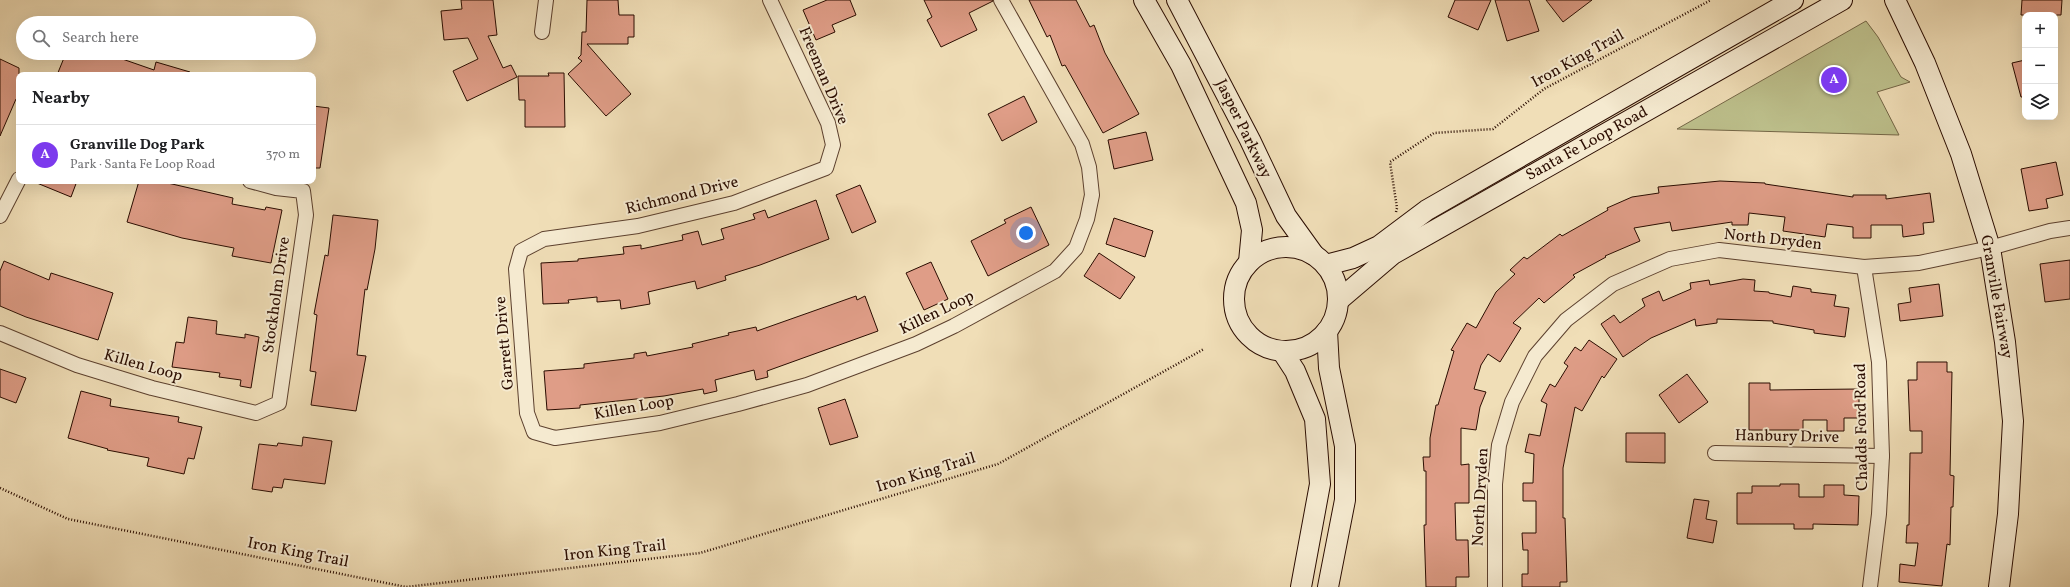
<!DOCTYPE html>
<meta charset="utf-8">
<style>
body{margin:0;font-family:Vollkorn,serif;background:#f6f6f6;color:#202124}
.controls{position:absolute;right:12px;top:12px;display:grid;overflow:hidden;border-radius:8px;box-shadow:0 4px 16px #0002}
.controls button{width:36px;height:36px;display:grid;place-items:center;padding:0;border:0;border-bottom:1px solid #e0e0e0;background:#fff;color:#202124;font:20px sans-serif}
.you{position:absolute;left:1026px;top:233px;width:14px;height:14px;margin:-10px;border:3px solid #fff;border-radius:50%;background:#1a73e8;box-shadow:0 0 0 6px #1a73e833}
.badge{display:grid;place-items:center;width:26px;height:26px;border-radius:50%;background:#7c3aed;color:#fff;font-size:13px;font-weight:700}
.pin{position:absolute;translate:-50% -50%;border:2px solid #fff;box-shadow:0 1px 4px #0006}
.list{margin:0;padding:0;list-style:none}
h2{display:flex;justify-content:space-between;align-items:center;height:52px;margin:0;padding:0 16px;font-size:17px}
h2 small{font-size:13px;font-weight:400;color:#757577}
.list li{display:grid;grid-template-columns:26px 1fr auto;gap:12px;align-items:center;box-sizing:border-box;height:60px;padding:0 16px;border-top:1px solid #e0e0e0}
.list b{display:block;font-size:15px;white-space:nowrap}
.list p{margin:0;font-size:13px;white-space:nowrap;color:#757577}
.list em{font-size:13px;font-style:normal;color:#757577}
.icon{flex:none;width:22px;height:22px;fill:none;stroke:currentColor;stroke-width:2;stroke-linecap:round;stroke-linejoin:round}
.map{position:relative;flex:none;width:2070px;height:587px;overflow:hidden}
.search{position:absolute;background:#fff;box-shadow:0 4px 16px #0002;left:16px;top:16px;width:300px;height:44px;display:flex;align-items:center;gap:10px;box-sizing:border-box;padding:0 14px;border-radius:22px;color:#757577;font-size:15px}
.panel{position:absolute;background:#fff;box-shadow:0 4px 16px #0002;left:16px;top:72px;width:300px;height:112px;border-radius:8px}
.map>svg:first-child{display:block}
</style>
<div class="map">
<svg width="2070" height="587" viewBox="0 0 2070 587">
<rect width="100%" height="100%" fill="#f0deb7"/>
<filter id="stains"><feTurbulence type="fractalNoise" baseFrequency=".005" numOctaves="4"/><feColorMatrix values="0 0 0 0 .2 0 0 0 0 .09 0 0 0 0 .02 0 0 0 .5 -.17"/></filter>
<radialGradient id="worn" r=".72"><stop offset=".6" stop-color="#630" stop-opacity="0"/><stop offset="1" stop-color="#630" stop-opacity=".3"/></radialGradient>
<!-- green -->
<path fill="#bdc08c" stroke="#746646" d="M1866,21L1878,37L1901,77L1910,82L1877,92L1899,135L1677,129Z"/>
<!-- building -->
<g fill="#df9d87" stroke="#2a0c00">
<path d="M461,0H493L497,35L488,36L503,68L511,65L517,77L467,101L453,71L478,59L468,38L444,40L441,11L462,9Z"/>
<path d="M587,0H618L619,15H634V37H628V44H587L631,94L606,116L568,74L582,61L578,58L581,55L582,32H586Z"/>
<path d="M827,0H850L856,15L832,25L835,32L816,40L803,10Z"/>
<path d="M924,0H993V1L969,13L977,30L941,47L927,20L932,17Z"/>
<path d="M1029,0H1076L1090,27L1094,25L1105,53L1139,114L1103,133L1065,65L1062,66L1050,35L1047,37Z"/>
<path d="M1455,0H1491L1478,30L1448,17Z"/>
<path d="M1495,0H1529L1539,31L1507,41Z"/>
<path d="M1546,0H1592L1563,22Z"/>
<path d="M2022,0H2062L2061,15H2021Z"/>
<path d="M66,53H105L154,70L156,62L190,72V75H57Z"/>
<path d="M0,59L19,68V101L16,99L0,136Z"/>
<path d="M2025,60V97H2021L2012,63Z"/>
<path d="M548,73H564L565,127H525V100H519L518,76H549Z"/>
<path d="M1024,96L1037,122L1002,141L988,114Z"/>
<path d="M313,106L329,108L320,168H313Z"/>
<path d="M1146,132L1153,160L1114,169L1108,140Z"/>
<path d="M2056,162L2063,195L2046,199L2048,208L2029,211L2021,169Z"/>
<path d="M32,181H77L71,197Z"/>
<path d="M139,181H159L233,198L232,204L265,210L266,207L282,210L271,263L232,256L234,248L182,238L127,222Z"/>
<path d="M1720,181L1765,183V184L1853,197V195H1886V199L1930,193L1934,222L1923,223L1924,234L1903,237L1902,225H1871V238H1853V227L1827,224L1825,237L1783,231L1785,217L1749,213L1748,225H1732V222L1672,231L1670,222L1634,228L1640,241L1605,256L1606,257L1573,275L1575,277L1544,303L1539,298L1513,323L1521,328L1500,362L1488,354L1481,365L1474,389L1486,392L1480,407L1476,430L1461,428V465L1469,464V503H1455L1456,540H1468L1469,577H1456V587H1426L1424,525H1426V471H1424L1423,457H1430V438L1436,405H1438L1454,351L1451,350L1467,323L1476,328L1496,292L1515,274L1510,270L1524,257L1527,259L1560,234L1562,236L1608,210L1607,208L1632,197L1659,193L1658,187Z"/>
<path d="M860,185L876,222L852,233L836,195Z"/>
<path d="M816,200L829,239L760,265L725,276L726,280L697,289L695,281L648,292L650,304L621,309L620,300L597,302V297L568,300L569,303L543,304L541,263L578,261V259L624,254L623,247L641,245V249L683,240L682,235L698,231L702,245L724,239L721,229L755,219L753,214L765,210L768,218Z"/>
<path d="M1031,207L1049,245L988,276L971,241L1006,223L1004,220Z"/>
<path d="M333,215L378,220L375,249L367,290L365,289L357,355L366,356L356,411L311,405L316,372L310,371L317,315L314,314L325,255L328,256Z"/>
<path d="M1114,218L1153,231L1145,257L1106,244Z"/>
<path d="M1099,253L1135,277L1120,299L1084,276Z"/>
<path d="M2070,260V299L2045,302L2040,264Z"/>
<path d="M4,261L49,280L51,273L113,293L98,340L26,317L0,306V271Z"/>
<path d="M931,262L948,299L924,310L906,273Z"/>
<path d="M1743,279L1755,280L1754,291L1769,292V293L1791,297L1793,286L1811,289V292L1836,295L1834,306L1849,308L1845,337L1814,333V330L1773,323V321L1717,319V323L1696,326L1695,319L1651,338L1623,357L1601,324L1614,315L1620,323L1645,306L1642,299L1659,291L1663,301L1691,289L1690,283L1709,280L1710,285Z"/>
<path d="M1939,284L1943,316L1900,321L1898,304L1911,302L1909,288Z"/>
<path d="M856,296L857,300L865,296L878,331L767,371L768,377L756,380L754,370L715,380L717,391L704,394L703,389L664,396L580,405V408L547,410L544,371L584,368V364L634,358V354L646,352L647,356L693,347L692,344L729,335L728,333L756,327L757,331Z"/>
<path d="M188,317L217,321L216,334L245,338V334L259,337L251,388L240,386L241,380L219,377L220,373L172,367L176,342L184,343Z"/>
<path d="M1589,340L1617,359L1604,378L1602,376L1582,411L1575,407L1563,468V518H1565L1567,582H1560V587H1522V574H1528V550H1523L1522,533H1536V501H1523V483H1533L1534,454L1525,452L1529,434L1540,436L1547,404L1541,401L1550,384L1555,387L1568,366L1564,363L1575,347L1581,351Z"/>
<path d="M1917,362H1947V372H1952L1950,475L1954,476L1953,507H1951L1950,545L1947,544L1942,586L1899,582L1900,564L1915,566L1918,543H1906L1907,525H1909L1910,453H1922V431H1910L1908,380H1917Z"/>
<path d="M0,369L26,378L16,403L0,397Z"/>
<path d="M1687,374L1708,402L1679,423L1659,395Z"/>
<path d="M1749,383H1770V390L1859,389V418H1844V431H1827V420H1803V430H1749Z"/>
<path d="M81,391L111,399L110,406L179,417L178,422L202,427L194,459L188,458L184,474L147,466L149,458L107,450L108,449L68,438Z"/>
<path d="M845,399L858,437L830,445L818,408Z"/>
<path d="M1626,433H1665V463L1626,462Z"/>
<path d="M303,437L332,441L325,484L284,479L282,488L273,487L272,492L252,489L259,444L277,446L278,443L302,446Z"/>
<path d="M1780,484H1799V497H1824V485H1844V495L1859,496L1858,525L1813,524V529H1794V524H1737V493H1752V486H1780Z"/>
<path d="M1694,499L1709,501L1706,519L1717,521L1713,543L1687,538Z"/>
</g>
<g fill="none" stroke-linecap="round" stroke-linejoin="round">
<!-- street casing -->
<g stroke="#5c402e" stroke-width="16">
<g id="street">
<path d="M770,0L828,123L833,145L826,168L734,203L638,226L544,239L521,251L516,269L527,413L534,432L555,438L660,423L738,404L807,385L916,344L954,326L1055,271L1076,248L1087,219L1092,195L1089,167L1082,144L1001,0"/>
<path d="M542,32L546,0"/>
<path d="M0,216L19,179"/>
<path d="M1864,267L1879,362L1882,456L1879,514L1870,587"/>
<path d="M0,333L77,365L152,388L256,413L279,403L306,215L303,191L276,188L250,181"/>
<path d="M1715,453L1882,456"/>
<path d="M1495,587V484L1499,445L1512,402L1535,356L1566,320L1613,284L1670,259L1719,250L1864,267L1919,263L1990,248L2050,231L2070,228"/>
</g>
</g>
<!-- secondary casing -->
<g stroke="#2a0c00" stroke-width="22">
<g id="secondary">
<path d="M1144,0L1181,65L1246,203L1252,230L1249,262"/>
<path d="M1177,0L1250,140L1286,216L1314,255"/>
<path d="M1895,0L1925,63L1961,154L1990,248L2005,342L2013,421L2008,514L1999,587"/>
<circle cx="1286" cy="299" r="52"/>
<path d="M1326,265L1353,258L1379,246L1427,210L1793,0"/>
<path d="M1339,300L1393,254L1842,0"/>
<path d="M1327,331L1329,368L1345,446V500L1328,587"/>
<path d="M1282,351L1295,371L1315,419L1320,484L1301,587"/>
</g>
</g>
<!-- path -->
<g stroke="#2a0c00" stroke-width="2.5" stroke-dasharray="1 2" stroke-linecap="butt">
<path d="M1396,212L1397,208L1390,162L1434,133L1493,129L1544,89L1711,0"/>
<path d="M0,488L68,519L406,587L700,553L998,464L1204,349"/>
</g>
<!-- street -->
<use href="#street" stroke="#f5ead0" stroke-width="14"/>
<!-- secondary -->
<use href="#secondary" stroke="#f5ead0" stroke-width="20"/>
</g>
<g text-anchor="middle" dominant-baseline="central" stroke-width="4" stroke-linejoin="round" paint-order="stroke">
<!-- street labels -->
<g font-size="16" fill="#2a0c00" stroke="#f5ead0">
<text transform="translate(1578 59) rotate(-29)">Iron King Trail</text>
<text transform="translate(823 76) rotate(67)">Freeman Drive</text>
<text transform="translate(1243 129) rotate(64)">Jasper Parkway</text>
<text transform="translate(1587 144) rotate(-29)">Santa Fe Loop Road</text>
<text transform="translate(682 196) rotate(-14)">Richmond Drive</text>
<text transform="translate(1773 240) rotate(6)">North Dryden</text>
<text transform="translate(277 295) rotate(-82)">Stockholm Drive</text>
<text transform="translate(1996 297) rotate(80)">Granville Fairway</text>
<text transform="translate(937 313) rotate(-26)">Killen Loop</text>
<text transform="translate(505 343) rotate(-95)">Garrett Drive</text>
<text transform="translate(143 366) rotate(16)">Killen Loop</text>
<text transform="translate(634 408) rotate(-10)">Killen Loop</text>
<text transform="translate(1862 427) rotate(-91)">Chadds Ford Road</text>
<text transform="translate(1787 437) rotate(1)">Hanbury Drive</text>
<text transform="translate(926 473) rotate(-17)">Iron King Trail</text>
<text transform="translate(1481 497) rotate(-87)">North Dryden</text>
<text transform="translate(615 551) rotate(-6)">Iron King Trail</text>
<text transform="translate(298 553) rotate(11)">Iron King Trail</text>
</g>
</g>
<rect width="100%" height="100%" filter="url(#stains)"/>
<rect width="100%" height="100%" fill="url(#worn)"/>
</svg>
<div class="controls">
<button>+</button>
<button>−</button>
<button><svg class="icon" aria-label="layers" viewBox="0 0 24 24"><path d="M12 4l9 5-9 5-9-5zM3 14l9 5 9-5"/></svg></button>
</div>
<div class="you"></div>
<div class="pin badge" style="left:1834px;top:80px">A</div>
<div class="search"><svg class="icon" aria-label="search" viewBox="0 0 24 24"><circle cx="10" cy="10" r="6"/><path d="M15 15l6 6"/></svg>Search here</div>
<section class="panel">
<h2>Nearby<small></small></h2>
<ul class="list">
<li><span class="badge">A</span><div><b>Granville Dog Park</b><p>Park · Santa Fe Loop Road</p></div><em>370 m</em></li>
</ul>
</section>
</div>
